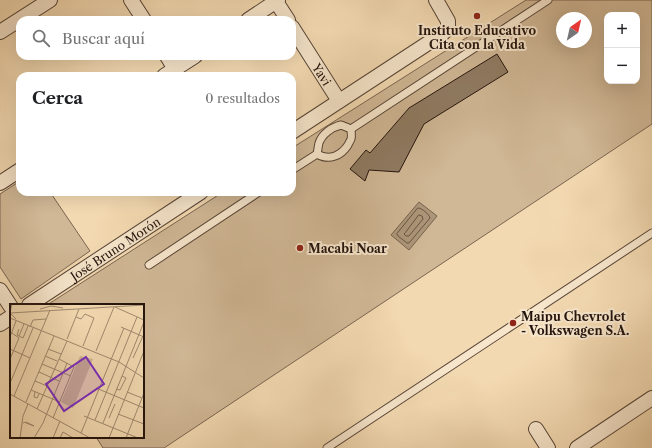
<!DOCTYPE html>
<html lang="es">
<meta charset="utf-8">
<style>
body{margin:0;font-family:"Libre Caslon Text",serif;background:#f2f2f2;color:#202124}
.controls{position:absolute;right:12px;top:12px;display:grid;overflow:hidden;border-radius:8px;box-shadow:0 4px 16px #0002}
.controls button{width:36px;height:36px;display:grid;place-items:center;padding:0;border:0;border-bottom:1px solid #e0e0e0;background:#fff;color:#202124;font:20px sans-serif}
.compass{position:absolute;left:556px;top:12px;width:36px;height:36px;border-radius:50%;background:#fff;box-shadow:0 4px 16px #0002;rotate:34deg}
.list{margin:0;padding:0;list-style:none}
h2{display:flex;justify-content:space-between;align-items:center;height:52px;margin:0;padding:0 16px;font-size:17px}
h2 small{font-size:13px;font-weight:400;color:#757577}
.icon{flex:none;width:22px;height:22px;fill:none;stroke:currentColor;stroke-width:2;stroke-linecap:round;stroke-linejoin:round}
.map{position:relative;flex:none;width:652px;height:448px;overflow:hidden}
.search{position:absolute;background:#fff;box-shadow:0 4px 16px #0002;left:16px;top:16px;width:280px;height:44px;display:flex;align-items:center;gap:10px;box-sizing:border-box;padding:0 14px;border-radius:12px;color:#757577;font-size:15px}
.panel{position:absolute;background:#fff;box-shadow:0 4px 16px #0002;left:16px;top:72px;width:280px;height:124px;border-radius:12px}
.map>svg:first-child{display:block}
</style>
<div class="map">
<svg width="652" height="448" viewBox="0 0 652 448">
<rect width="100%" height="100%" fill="#f3d9b1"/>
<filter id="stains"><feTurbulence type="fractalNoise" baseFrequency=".005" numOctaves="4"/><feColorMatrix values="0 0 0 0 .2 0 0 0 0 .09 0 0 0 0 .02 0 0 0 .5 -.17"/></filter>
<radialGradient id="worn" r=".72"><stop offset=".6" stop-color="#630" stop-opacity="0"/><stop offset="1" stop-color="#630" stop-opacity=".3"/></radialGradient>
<!-- green -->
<g fill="#d0b795" stroke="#7a6551" fill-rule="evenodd">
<path d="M526,0H652V124L164,448H103L96,437H143V305H47L223,192H292V148ZM607,15H637V81H607ZM562,18H586V42H562Z"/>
<path d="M20,181V192H50L90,251L21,299L0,267V194Z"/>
</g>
<!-- water -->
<path fill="#ac9679" stroke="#75624e" d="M419,202L437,216L409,250L391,235Z"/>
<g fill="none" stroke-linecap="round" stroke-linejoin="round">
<!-- shore -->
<g stroke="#685443" stroke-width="1">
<path d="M418,208C422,208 429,214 430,218L409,243H407L398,236L397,234Z"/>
<path d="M419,215L422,216L423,219L409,236H406L404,234L405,233Z"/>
</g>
</g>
<!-- building -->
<path fill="#8f7a62" stroke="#23130d" d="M497,54L508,72L424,124L399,172L369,170L365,181L350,169L366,150L370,153L409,108Z"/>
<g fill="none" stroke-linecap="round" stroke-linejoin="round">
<!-- lane casing -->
<g stroke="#574436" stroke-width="9">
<g id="lane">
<path d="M341,125L351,129C351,132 352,136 351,139C351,140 348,144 348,145C341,156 329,161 317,154C318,150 318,147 319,143C322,134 332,127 341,125Z"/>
<path d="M351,129L548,0"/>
<path d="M292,170L317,154"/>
<path d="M149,265L259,192"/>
<path d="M327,448L652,233"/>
</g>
</g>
<!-- street casing -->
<g stroke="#574436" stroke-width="16">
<g id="street">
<path d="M131,0L144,20"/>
<path d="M275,0L288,20"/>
<path d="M248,20L278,0"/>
<path id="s1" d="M292,27L339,101"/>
<path d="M0,32L50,0"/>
<path d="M167,56L175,69"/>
<path d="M164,76L195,56"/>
<path d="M292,132L442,34L448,28V21L436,0"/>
<path d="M0,183L20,170"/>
<path d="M0,290L11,307"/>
<path id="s2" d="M29,305L201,192"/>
<path d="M0,324L11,317"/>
<path d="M536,429L548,448"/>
<path d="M577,448L652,398"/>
</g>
</g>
<!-- lane -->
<use href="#lane" stroke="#f7e6cc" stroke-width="7"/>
<!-- street -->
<use href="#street" stroke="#f7e6cc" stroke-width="14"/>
</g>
<!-- markers -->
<g fill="#8f2418" stroke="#f7e6cc" stroke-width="1.5">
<circle cx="477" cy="16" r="4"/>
<circle cx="300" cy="248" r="4"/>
<circle cx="513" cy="323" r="4"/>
</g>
<g text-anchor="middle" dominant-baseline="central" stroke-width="4" stroke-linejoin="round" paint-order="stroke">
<!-- poi labels -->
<g font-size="12" font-weight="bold" fill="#23130d" stroke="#f7e6cc" text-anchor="start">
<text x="477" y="30" text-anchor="middle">Instituto Educativo<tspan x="477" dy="14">Cita con la Vida</tspan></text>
<text x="308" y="248">Macabi Noar</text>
<text x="521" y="316">Maipu Chevrolet<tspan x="521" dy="14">- Volkswagen S.A.</tspan></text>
</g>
<!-- street labels -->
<g font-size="12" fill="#23130d" stroke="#f7e6cc">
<text stroke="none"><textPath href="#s1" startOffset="56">Yavi</textPath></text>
<text stroke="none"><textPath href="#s2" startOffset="103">José Bruno Morón</textPath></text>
</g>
</g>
<!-- overview -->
<g transform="translate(10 304)">
<rect width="134" height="134" fill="#f3d9b1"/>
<path d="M70,52L83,55L63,104L51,98Z" fill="#d0b795"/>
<path fill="none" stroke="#a08a6f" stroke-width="1" d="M2,0L0,9L6,15M105,3L134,16M30,5L41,2L53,4M0,9L134,1M66,13L71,15L75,10L84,14L73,42M0,14L109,58L134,74M20,23L23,16L36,15M111,23L134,33M9,25L7,31L13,34L18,22M9,32L14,20M0,33L6,17M57,35L69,5M0,45L20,54M38,45L51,50M86,47L104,3M35,52L47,57M123,54L133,32M0,55L9,34L2,29M32,60L61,72M29,68L49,77M1,77L23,24M25,77L37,82M86,84L134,104M106,85L110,86L116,74L112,72M21,86L50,98M25,88L24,93L27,94L29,90M117,88L132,94M0,90L80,134M4,92L40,6M16,98L44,32M27,105L57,37M108,110L134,120M74,112L128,134M43,114L64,63L49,55M99,114L105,100M85,116L127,13M13,119L16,118L24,122L16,119M93,119L134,18M71,129L114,24M10,134L13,112L18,100M24,134L33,119L57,59M43,134L50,117M50,134L53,128L63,134M99,134L134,47M116,134L134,89"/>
<path fill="#7b2cbf" fill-opacity="0.15" stroke="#7b2cbf" stroke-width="2" d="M76,53L94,80L54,107L36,80Z"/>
<rect width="134" height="134" fill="none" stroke="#23130d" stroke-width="2"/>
</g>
<rect width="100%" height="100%" filter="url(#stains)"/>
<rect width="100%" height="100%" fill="url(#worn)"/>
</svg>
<div class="controls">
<button>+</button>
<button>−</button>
</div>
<svg class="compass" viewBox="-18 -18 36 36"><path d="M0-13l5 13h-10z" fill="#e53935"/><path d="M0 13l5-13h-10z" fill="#757577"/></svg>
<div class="search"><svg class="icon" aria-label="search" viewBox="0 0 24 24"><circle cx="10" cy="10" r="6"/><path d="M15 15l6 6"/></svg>Buscar aquí</div>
<section class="panel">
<h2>Cerca<small>0 resultados</small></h2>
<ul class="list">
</ul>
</section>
</div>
